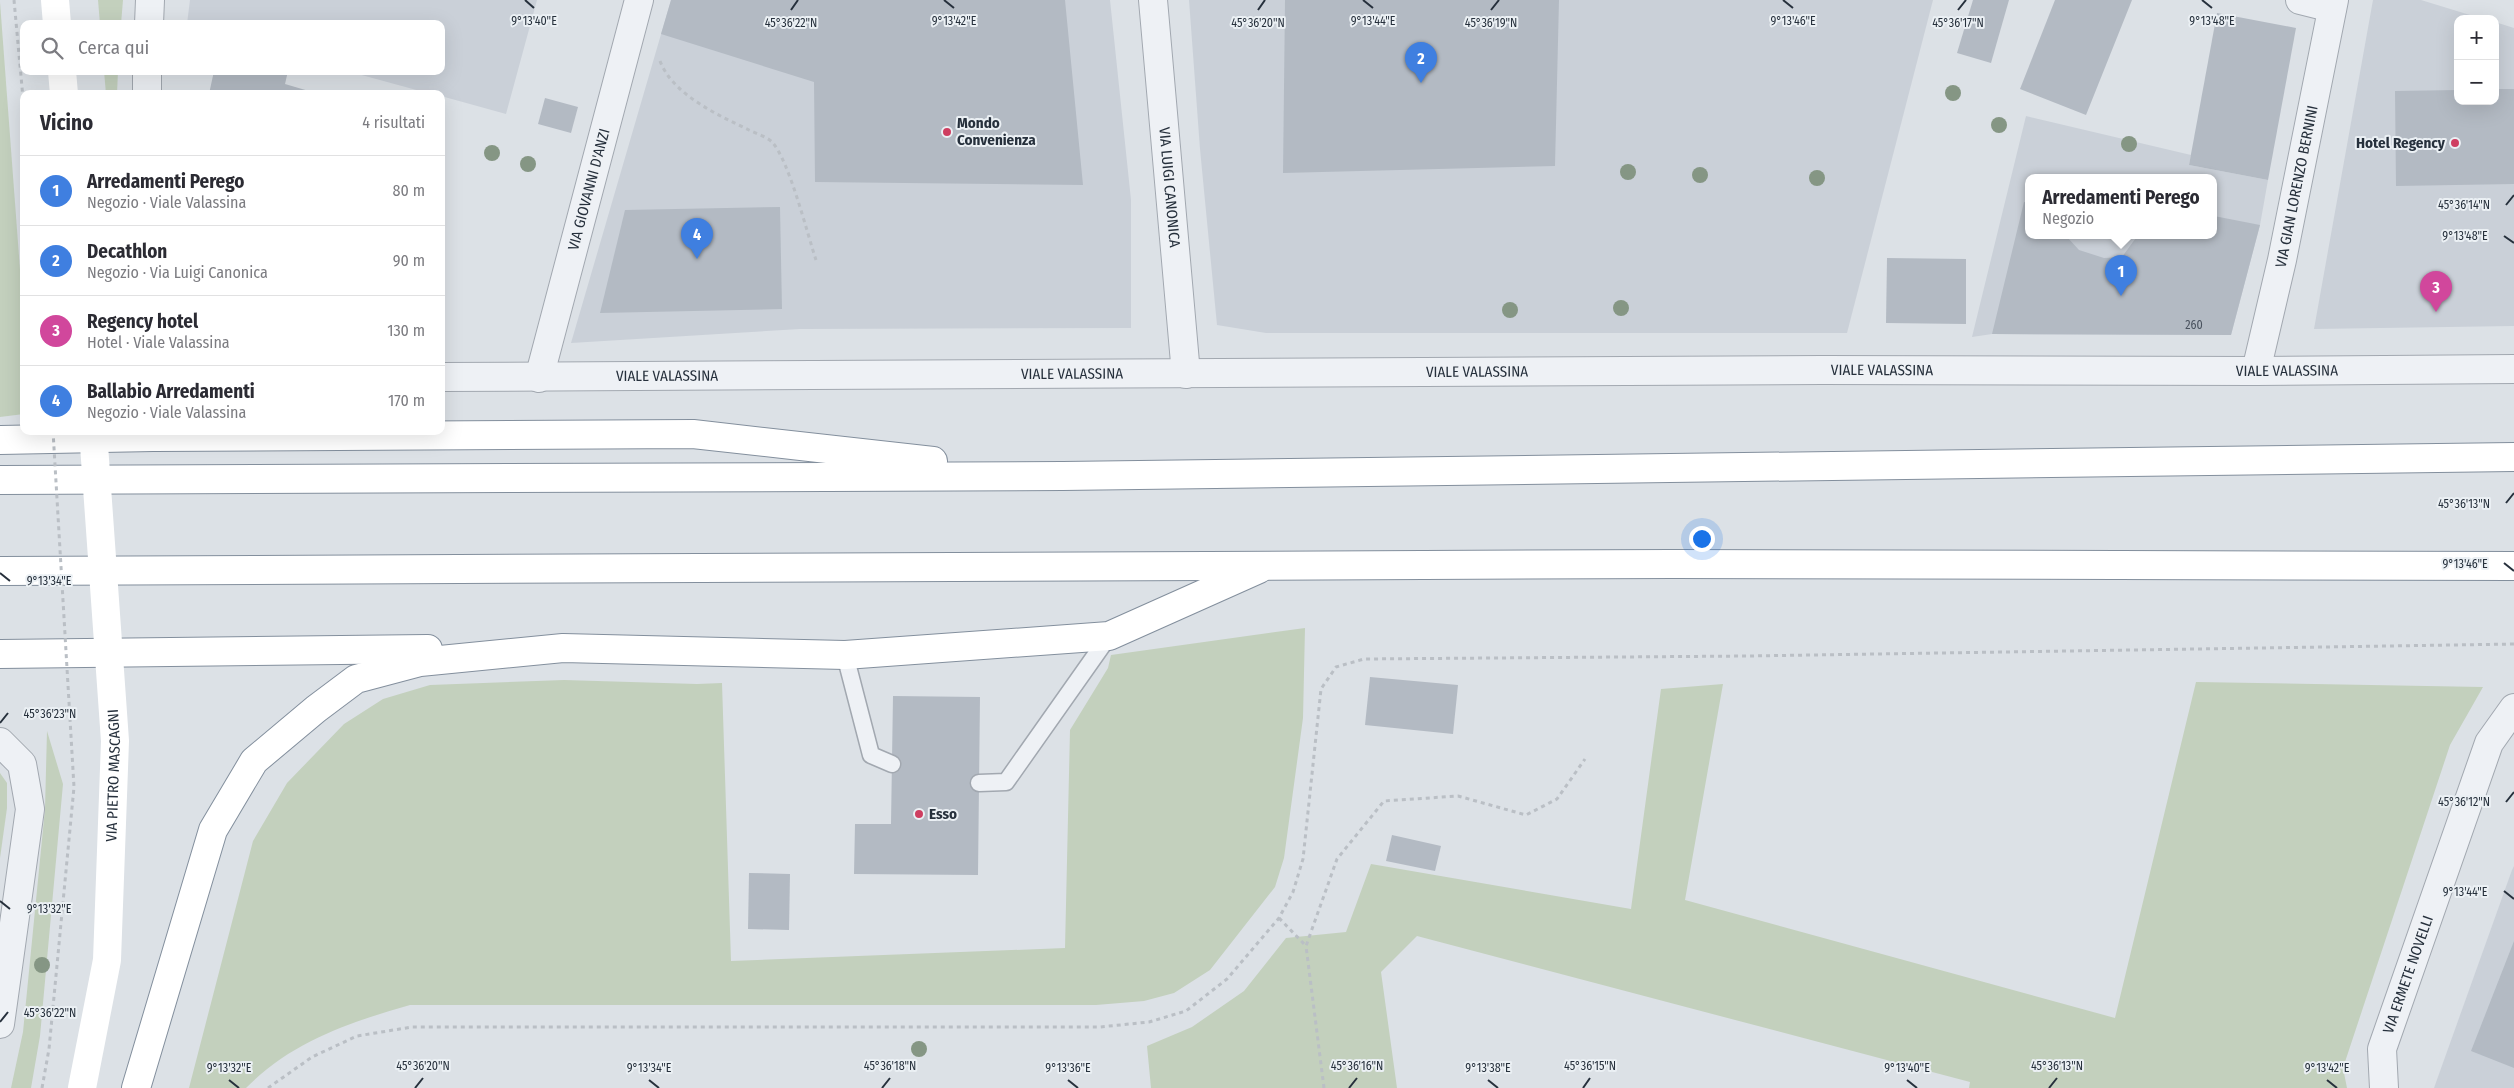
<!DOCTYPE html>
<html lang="it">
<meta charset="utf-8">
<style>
body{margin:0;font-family:"Fira Sans Condensed",sans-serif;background:#f2f2f3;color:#2b2b33}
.controls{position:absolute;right:15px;top:15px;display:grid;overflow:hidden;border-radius:10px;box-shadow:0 5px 20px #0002}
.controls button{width:45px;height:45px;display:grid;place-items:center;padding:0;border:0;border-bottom:1px solid #e1e1e2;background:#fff;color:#2b2b33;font:25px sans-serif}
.you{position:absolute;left:1701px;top:538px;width:18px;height:18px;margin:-12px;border:4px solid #fff;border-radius:50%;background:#1a73e8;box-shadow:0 0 0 8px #1a73e833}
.badge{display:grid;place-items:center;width:32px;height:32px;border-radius:50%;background:#ce3e60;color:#fff;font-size:16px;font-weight:700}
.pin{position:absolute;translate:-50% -41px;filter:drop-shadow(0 1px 2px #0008)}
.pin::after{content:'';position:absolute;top:26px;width:18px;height:15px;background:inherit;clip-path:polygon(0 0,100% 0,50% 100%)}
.popup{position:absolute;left:2025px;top:174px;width:192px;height:65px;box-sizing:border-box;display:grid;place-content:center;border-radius:10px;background:#fff;filter:drop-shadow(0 1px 4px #0005);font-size:16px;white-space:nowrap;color:#7c7c81}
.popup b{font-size:19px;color:#2b2b33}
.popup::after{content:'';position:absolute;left:50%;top:100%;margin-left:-10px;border:10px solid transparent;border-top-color:#fff}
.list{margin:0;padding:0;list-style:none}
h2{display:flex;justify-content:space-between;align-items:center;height:65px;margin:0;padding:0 20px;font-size:21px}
h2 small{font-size:16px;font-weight:400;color:#7c7c81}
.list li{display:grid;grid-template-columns:32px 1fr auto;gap:15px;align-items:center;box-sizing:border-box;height:70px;padding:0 20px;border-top:1px solid #e1e1e2}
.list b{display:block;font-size:19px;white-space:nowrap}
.list p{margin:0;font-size:16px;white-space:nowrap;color:#7c7c81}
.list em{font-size:16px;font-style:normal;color:#7c7c81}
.icon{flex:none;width:28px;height:28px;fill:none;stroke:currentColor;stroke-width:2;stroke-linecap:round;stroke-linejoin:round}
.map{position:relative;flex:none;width:2514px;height:1088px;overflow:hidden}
.search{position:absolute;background:#fff;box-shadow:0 5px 20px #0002;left:20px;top:20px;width:425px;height:55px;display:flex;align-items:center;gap:12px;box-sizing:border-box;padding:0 18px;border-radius:10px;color:#7c7c81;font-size:19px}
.panel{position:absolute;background:#fff;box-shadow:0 5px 20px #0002;left:20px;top:90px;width:425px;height:345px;border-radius:10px}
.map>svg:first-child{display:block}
</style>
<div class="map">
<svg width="2514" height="1088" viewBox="0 0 2514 1088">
<rect width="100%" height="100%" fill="#dce1e6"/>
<!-- built -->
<g fill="#cad0d8" fill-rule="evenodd">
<path d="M190,0H537L506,114L441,96V94H431L347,71H441V24H187Z"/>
<path d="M671,0H1110L1131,200V328L800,329L571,343Z"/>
<path d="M1189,0H1933L1847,333H1266L1217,325L1200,149Z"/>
<path d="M2373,0H2421L2483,19H2458V101H2495V22L2514,28V326L2314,329Z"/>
<path d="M2026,116L2191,155L2189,165L2268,180L2260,225L2231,335L1992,334L1972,337ZM2028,177H2214V235H2028Z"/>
<path d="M2514,866V1088H2434L2512,870Z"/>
</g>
<!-- green -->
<g fill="#c3d0bd">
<path d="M98,0H123L121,24H100Z"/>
<path d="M0,2L24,323V414L0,417Z"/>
<path d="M104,71H118L117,94H106Z"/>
<path d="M1305,628L1303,718L1284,858L1275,887L1210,970L1174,993L1144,1001L1096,1005H410C350,1022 291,1042 246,1088H189L253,841L287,783L344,724L383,699L430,685L564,680L697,684L722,683L731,961L1065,948L1070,730L1108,668L1111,655Z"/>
<path d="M2196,682L2483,687L2450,745L2343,1068L2347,1088H1969L1970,1082L1417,936L1381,972L1397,1088H1151L1147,1046L1192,1027L1244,991L1286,938L1346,932L1371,864L1631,909L1661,689L1723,684L1685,900L2115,1018Z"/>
<path d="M47,731L63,784L40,1036L31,1088H11L23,1032L45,809Z"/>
<path d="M0,773L7,783V808L0,858Z"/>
</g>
<!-- building -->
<g fill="#b3bac3">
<path d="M671,0H1065L1083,185L815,182L814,82L661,34Z"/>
<path d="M1285,0H1559L1555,166L1283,173Z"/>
<path d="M1973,0H2009L1991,63L1957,53Z"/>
<path d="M2055,0H2132L2086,115L2020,89Z"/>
<path d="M2217,13L2296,28L2268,180L2189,165Z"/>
<path d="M214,71H288L285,84L319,94H209Z"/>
<path d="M2495,89H2514V184L2396,186L2395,91L2458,90V101H2495Z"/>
<path d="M545,98L578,107L571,133L538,124Z"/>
<path d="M2024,202L2028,203V235H2068V238L2079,250L2104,258L2122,257L2138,235H2214V216L2260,225L2231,335L1992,334Z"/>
<path d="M780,207L782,309L600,313L625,210Z"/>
<path d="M1887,258L1966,259V324L1886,323Z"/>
<path d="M1370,677L1458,685L1453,734L1365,725Z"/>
<path d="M893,696L980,697L978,875L854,874L855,824H891Z"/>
<path d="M1392,835L1441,846L1435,871L1386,861Z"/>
<path d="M749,873L790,874L789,930L748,929Z"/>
<path d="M2514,941V1068L2471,1051Z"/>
</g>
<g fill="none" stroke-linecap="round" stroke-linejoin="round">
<!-- lane casing -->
<g stroke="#a2a8b0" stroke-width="19">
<g id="lane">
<path d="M845,655L871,755L892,764"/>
<path d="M979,783L1006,782L1109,636"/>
</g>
</g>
<!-- street casing -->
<g stroke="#a2a8b0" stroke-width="30">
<g id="street">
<path id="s1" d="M1153,0L1186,374"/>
<path d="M2300,0L2332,8"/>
<path d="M149,24L150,0"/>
<path d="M147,94V71"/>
<path id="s2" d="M2256,371L2282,260L2334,0"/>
<path id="s3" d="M441,377L1822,370L2256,371L2514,369"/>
<path id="s4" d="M539,378L639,0"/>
<path d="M0,742L22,764L30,809L0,1024"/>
<path id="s5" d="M2384,1088L2382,1049L2489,743L2514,708"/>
</g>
</g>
<!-- highway casing -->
<g stroke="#838f9d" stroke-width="30">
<g id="highway">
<path d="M0,440L153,437L693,434L933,461"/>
<path d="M0,480L1063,476L2514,457"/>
<path d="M0,571L1673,564L2514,566"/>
<path d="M0,654L428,649"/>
<path d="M136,1088L213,830L254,761L316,709L356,679L420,662L563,648L845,655L1109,636L1259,569"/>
</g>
</g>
<!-- path -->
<g stroke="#babfc5" stroke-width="3" stroke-dasharray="4 4" stroke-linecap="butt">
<path d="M14,0L24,109"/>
<path d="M660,61C673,95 718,115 749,130C755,133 767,137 772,142C789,160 807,233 816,260"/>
<path d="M1279,918L1306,946"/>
<path d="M268,1088L312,1057L357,1036L412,1027H1100L1149,1022L1186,1011L1227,979L1279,918L1293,892L1303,859L1321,689L1336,667L1364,659L1750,656L2514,644"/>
<path d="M1324,1088L1306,946L1337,859L1384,801L1458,796L1526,815L1557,799L1585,759"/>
</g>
<!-- lane -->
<use href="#lane" stroke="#eef1f5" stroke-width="16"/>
<!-- street -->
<use href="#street" stroke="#eef1f5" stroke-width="28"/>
<!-- secondary -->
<g stroke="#fff" stroke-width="28">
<path d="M55,0L57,24"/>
<path d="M62,71L64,94"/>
</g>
<!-- highway -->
<use href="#highway" stroke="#fff" stroke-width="28"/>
<!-- path-bridge -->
<path stroke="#babfc5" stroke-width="3" stroke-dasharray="4 4" stroke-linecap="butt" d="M42,1088L49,1049L74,787L53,431"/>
<!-- secondary-bridge -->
<path stroke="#fff" stroke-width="28" id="s6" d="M82,1088L107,960L115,741L93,431"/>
</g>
<!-- trees -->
<g fill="#859684">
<circle cx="1953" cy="93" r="8"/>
<circle cx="1999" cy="125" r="8"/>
<circle cx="2129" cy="144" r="8"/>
<circle cx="492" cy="153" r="8"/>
<circle cx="528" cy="164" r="8"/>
<circle cx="1628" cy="172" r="8"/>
<circle cx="1700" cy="175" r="8"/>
<circle cx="1817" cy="178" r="8"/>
<circle cx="1621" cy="308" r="8"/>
<circle cx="1510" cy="310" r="8"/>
<circle cx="42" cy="965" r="8"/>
<circle cx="919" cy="1049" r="8"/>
</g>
<!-- ticks -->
<path fill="none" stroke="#26303c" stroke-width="2" d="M525,0L534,8M944,0L954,8M1363,0L1373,8M1783,0L1793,8M2202,0L2212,8M791,10L798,0M1258,10L1265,0M1491,10L1499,0M1958,10L1966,0M2506,205L2514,195M2504,236L2514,243M2506,503L2514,493M2504,563L2514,571M0,573L10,581M0,723L8,713M2506,802L2514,792M2504,891L2514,899M0,901L10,909M0,1022L8,1012M229,1080L239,1088M649,1080L659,1088M1068,1080L1078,1088M1488,1080L1498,1088M1907,1080L1917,1088M2327,1080L2337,1088M415,1088L423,1078M882,1088L890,1078M1349,1088L1357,1078M1583,1088L1590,1078M2049,1088L2057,1078"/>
<!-- markers -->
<g fill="#ce3e60" stroke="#ebf0f4" stroke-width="2">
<circle cx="947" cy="132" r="5"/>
<circle cx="2455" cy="143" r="5"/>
<circle cx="919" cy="814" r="5"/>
</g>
<g text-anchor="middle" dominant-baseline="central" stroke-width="4" stroke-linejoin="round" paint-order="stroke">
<!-- number labels -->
<g font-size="12" fill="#49525e">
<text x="2194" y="325">260</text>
</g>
<!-- poi labels -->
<g font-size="15" font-weight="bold" fill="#26303c" stroke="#ebf0f4" text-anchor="start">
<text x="957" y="123">Mondo<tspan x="957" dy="17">Convenienza</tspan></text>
<text x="2445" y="143" text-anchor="end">Hotel Regency</text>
<text x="929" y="814">Esso</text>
</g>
<!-- street labels -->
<g font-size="15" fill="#26303c" stroke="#ebf0f4">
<text stroke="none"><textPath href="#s2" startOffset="189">VIA GIAN LORENZO BERNINI</textPath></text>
<text stroke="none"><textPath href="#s1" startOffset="188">VIA LUIGI CANONICA</textPath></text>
<text stroke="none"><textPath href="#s4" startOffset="195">VIA GIOVANNI D'ANZI</textPath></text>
<text stroke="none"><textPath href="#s3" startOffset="1441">VIALE VALASSINA</textPath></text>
<text stroke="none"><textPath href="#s3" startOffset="1846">VIALE VALASSINA</textPath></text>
<text stroke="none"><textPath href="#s3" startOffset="1036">VIALE VALASSINA</textPath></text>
<text stroke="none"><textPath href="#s3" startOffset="631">VIALE VALASSINA</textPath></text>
<text stroke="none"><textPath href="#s3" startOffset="226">VIALE VALASSINA</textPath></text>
<text stroke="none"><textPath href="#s6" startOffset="315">VIA PIETRO MASCAGNI</textPath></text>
<text stroke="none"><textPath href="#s5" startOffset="118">VIA ERMETE NOVELLI</textPath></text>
</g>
</g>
<g font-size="12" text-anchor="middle" fill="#26303c" stroke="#ebf0f4" stroke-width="4" stroke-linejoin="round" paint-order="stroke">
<text x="534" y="25">9°13'40"E</text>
<text x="1373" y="25">9°13'44"E</text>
<text x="1793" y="25">9°13'46"E</text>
<text x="2212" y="25">9°13'48"E</text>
<text x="954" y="25">9°13'42"E</text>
<text x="791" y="27">45°36'22"N</text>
<text x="1258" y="27">45°36'20"N</text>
<text x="1491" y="27">45°36'19"N</text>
<text x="1958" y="27">45°36'17"N</text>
<text x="2464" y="209">45°36'14"N</text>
<text x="2465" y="240">9°13'48"E</text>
<text x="2464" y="508">45°36'13"N</text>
<text x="2465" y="568">9°13'46"E</text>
<text x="49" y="585">9°13'34"E</text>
<text x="50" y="718">45°36'23"N</text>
<text x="2464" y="806">45°36'12"N</text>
<text x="2465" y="896">9°13'44"E</text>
<text x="49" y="913">9°13'32"E</text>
<text x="50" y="1017">45°36'22"N</text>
<text x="423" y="1070">45°36'20"N</text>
<text x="890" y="1070">45°36'18"N</text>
<text x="1357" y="1070">45°36'16"N</text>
<text x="1590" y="1070">45°36'15"N</text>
<text x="2057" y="1070">45°36'13"N</text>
<text x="229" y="1072">9°13'32"E</text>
<text x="649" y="1072">9°13'34"E</text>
<text x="1068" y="1072">9°13'36"E</text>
<text x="1488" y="1072">9°13'38"E</text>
<text x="1907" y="1072">9°13'40"E</text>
<text x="2327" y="1072">9°13'42"E</text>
</g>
</svg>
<div class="controls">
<button>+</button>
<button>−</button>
</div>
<div class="you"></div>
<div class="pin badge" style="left:2121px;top:296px;background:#3f7fe0">1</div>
<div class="popup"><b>Arredamenti Perego</b>Negozio</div>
<div class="pin badge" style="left:1421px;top:83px;background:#3f7fe0">2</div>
<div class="pin badge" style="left:2436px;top:312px;background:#d1479c">3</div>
<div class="pin badge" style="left:697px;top:259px;background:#3f7fe0">4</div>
<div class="search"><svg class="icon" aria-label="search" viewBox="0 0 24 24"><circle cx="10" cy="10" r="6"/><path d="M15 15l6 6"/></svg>Cerca qui</div>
<section class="panel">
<h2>Vicino<small>4 risultati</small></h2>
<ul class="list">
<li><span class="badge" style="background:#3f7fe0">1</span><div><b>Arredamenti Perego</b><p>Negozio · Viale Valassina</p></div><em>80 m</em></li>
<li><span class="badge" style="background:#3f7fe0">2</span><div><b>Decathlon</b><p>Negozio · Via Luigi Canonica</p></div><em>90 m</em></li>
<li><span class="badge" style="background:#d1479c">3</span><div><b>Regency hotel</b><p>Hotel · Viale Valassina</p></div><em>130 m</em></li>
<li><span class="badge" style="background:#3f7fe0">4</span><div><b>Ballabio Arredamenti</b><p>Negozio · Viale Valassina</p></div><em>170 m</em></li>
</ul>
</section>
</div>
